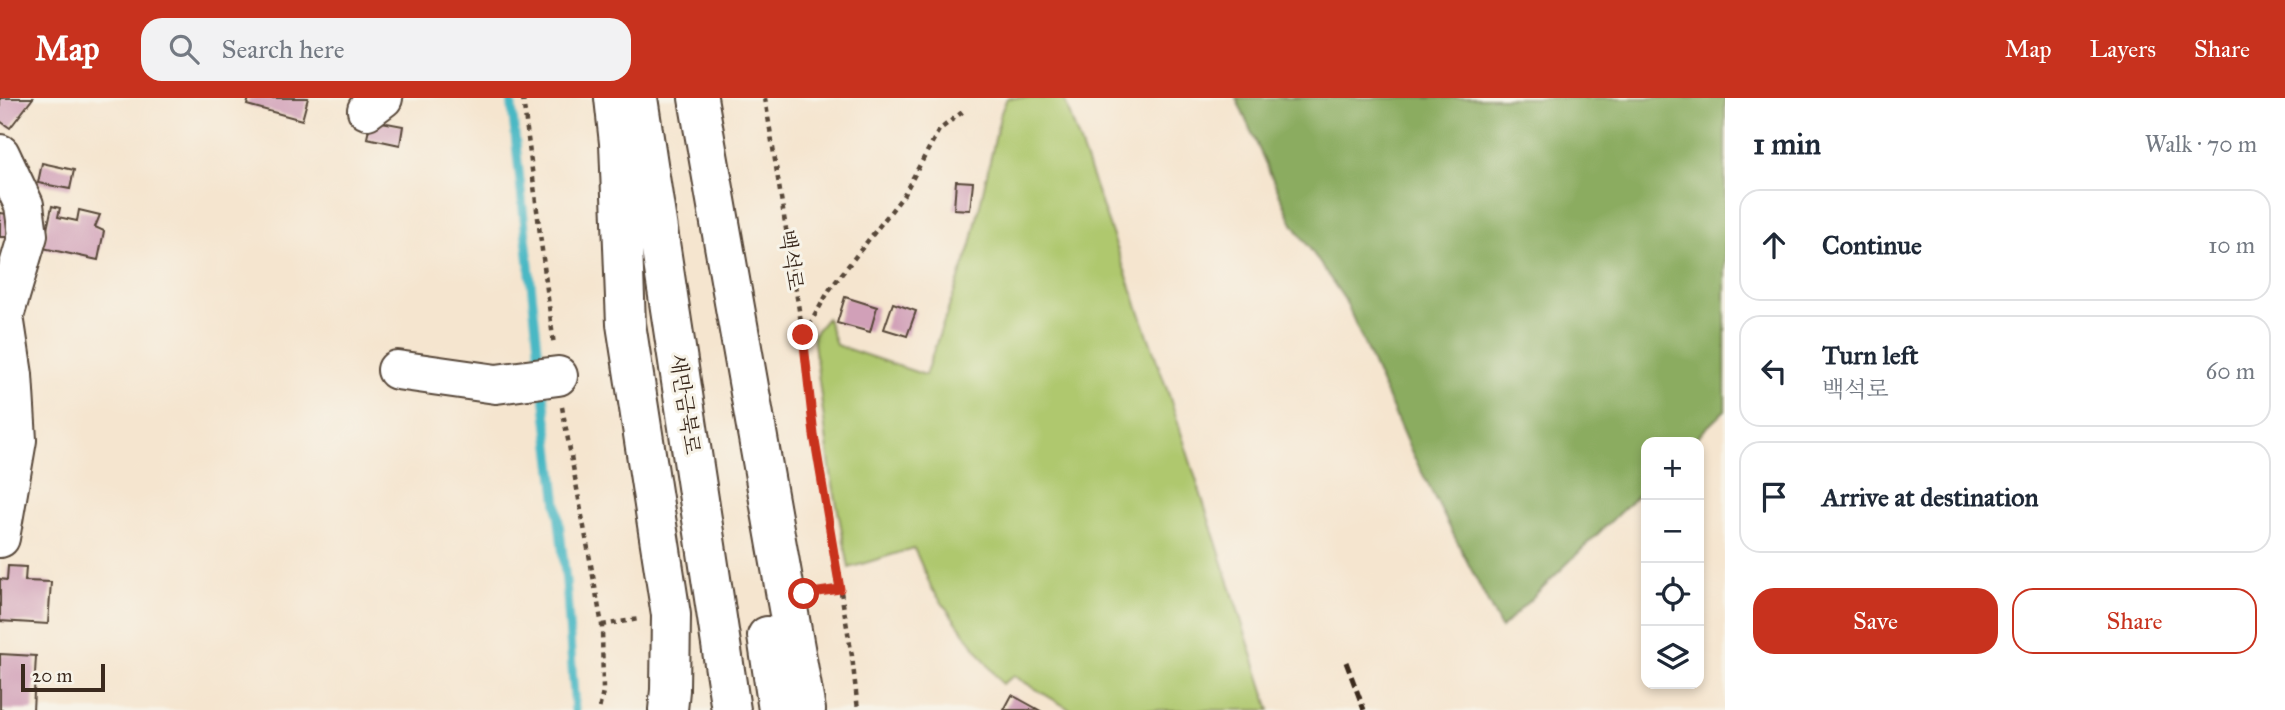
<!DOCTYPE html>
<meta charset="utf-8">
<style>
body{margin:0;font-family:"IM FELL Great Primer","Noto Serif KR",serif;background:#f2f2f3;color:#1f2937}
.controls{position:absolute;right:21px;bottom:21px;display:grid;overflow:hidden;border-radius:14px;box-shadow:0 4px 10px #0003}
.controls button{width:63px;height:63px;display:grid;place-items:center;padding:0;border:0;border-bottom:2px solid #e0e1e3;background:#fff;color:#1f2937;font:35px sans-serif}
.scale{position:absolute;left:21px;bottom:18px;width:84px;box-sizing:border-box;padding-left:7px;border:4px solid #3b2a1e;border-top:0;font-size:19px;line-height:24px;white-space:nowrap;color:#3b2a1e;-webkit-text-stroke:5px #f7f3e8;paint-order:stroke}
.stop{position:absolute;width:21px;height:21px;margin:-16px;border:5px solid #c8321e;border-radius:50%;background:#fff}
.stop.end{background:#c8321e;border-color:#fff;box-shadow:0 2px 7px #0008}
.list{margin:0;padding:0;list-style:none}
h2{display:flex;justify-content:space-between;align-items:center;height:91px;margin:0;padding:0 28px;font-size:30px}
h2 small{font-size:23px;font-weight:400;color:#747a83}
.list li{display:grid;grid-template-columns:46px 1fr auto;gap:21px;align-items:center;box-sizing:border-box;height:112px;margin:0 14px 14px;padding:0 14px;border:2px solid #e0e1e3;border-radius:21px}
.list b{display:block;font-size:26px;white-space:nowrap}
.list p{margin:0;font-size:23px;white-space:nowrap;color:#747a83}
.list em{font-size:23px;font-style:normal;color:#747a83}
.actions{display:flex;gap:14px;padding:21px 28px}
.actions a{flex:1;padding:16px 0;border:2px solid #c8321e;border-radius:21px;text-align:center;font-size:24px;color:#c8321e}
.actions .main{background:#c8321e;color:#fff}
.icon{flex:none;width:38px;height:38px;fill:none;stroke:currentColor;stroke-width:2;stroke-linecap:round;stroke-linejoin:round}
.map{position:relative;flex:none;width:1725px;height:612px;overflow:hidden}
header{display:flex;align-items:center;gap:42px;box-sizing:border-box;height:98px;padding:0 35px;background:#c8321e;color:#fff}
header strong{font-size:33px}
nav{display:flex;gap:38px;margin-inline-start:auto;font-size:24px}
.search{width:490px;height:63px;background:#f2f2f3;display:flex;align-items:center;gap:18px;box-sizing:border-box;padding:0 24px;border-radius:21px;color:#747a83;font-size:26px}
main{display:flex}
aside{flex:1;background:#fff}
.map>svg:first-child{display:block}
</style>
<header>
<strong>Map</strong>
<div class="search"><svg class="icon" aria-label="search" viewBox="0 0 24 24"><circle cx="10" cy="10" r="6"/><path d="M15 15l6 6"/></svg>Search here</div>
<nav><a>Map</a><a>Layers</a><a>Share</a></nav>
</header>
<main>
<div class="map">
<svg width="1725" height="612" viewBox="0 0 1725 612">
<rect width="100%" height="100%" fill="#f7f3e8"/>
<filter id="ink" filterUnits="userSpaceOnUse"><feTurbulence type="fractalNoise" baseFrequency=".0143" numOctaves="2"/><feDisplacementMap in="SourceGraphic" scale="14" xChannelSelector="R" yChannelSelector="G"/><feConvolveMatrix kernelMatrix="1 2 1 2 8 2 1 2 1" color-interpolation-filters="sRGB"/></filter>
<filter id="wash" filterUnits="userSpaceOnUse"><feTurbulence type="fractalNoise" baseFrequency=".00686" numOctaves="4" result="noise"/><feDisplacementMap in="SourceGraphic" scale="28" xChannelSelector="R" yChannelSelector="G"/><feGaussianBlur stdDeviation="1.57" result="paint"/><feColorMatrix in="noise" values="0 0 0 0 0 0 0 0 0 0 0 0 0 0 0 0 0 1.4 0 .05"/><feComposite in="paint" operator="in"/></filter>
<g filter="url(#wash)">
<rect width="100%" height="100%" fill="#f5e5cf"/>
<!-- green -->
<path fill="#afc86e" stroke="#757946" stroke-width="2" d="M1007,0H1064L1169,297L1270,612H1071L1014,578L1002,586L932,491L914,450L849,470L831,376L813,237L827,220L836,247L925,277L971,147L1001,14Z"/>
<!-- forest -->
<path fill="#8bac61" stroke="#636b40" stroke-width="2" d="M1236,0H1725V312L1692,344H1646V389L1501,530L1410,351L1345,202L1293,126Z"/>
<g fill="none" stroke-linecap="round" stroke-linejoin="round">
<!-- stream -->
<g stroke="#4ab8c4" stroke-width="9">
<path d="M511,0L540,268"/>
<path d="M544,297L566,483L575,612"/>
</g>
</g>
<g id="blocks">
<!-- building -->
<g fill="#d1a0b8">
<path d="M0,0H33L10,30L0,23Z"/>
<path d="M249,0H308L302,22L247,7Z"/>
<path d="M371,22L403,28L400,47L367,40Z"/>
<path d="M42,65L74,72L70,91L38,85Z"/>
<path d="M956,83L973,84L970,112L954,111Z"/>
<path d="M52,108L60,110L58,119L77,123L79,112L100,117L95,129L104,133L98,162L43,150Z"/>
<path d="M0,115L8,116L7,139H0Z"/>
<path d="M845,199L877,209L870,234L837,225Z"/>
<path d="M893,205L916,213L907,238L884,231Z"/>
<path d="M8,468L26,469L25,483L51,484L48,526L0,523V481L7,482Z"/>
<path d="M0,556L36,558L33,612H0Z"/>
<path d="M1012,597L1039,612H1004Z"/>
</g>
</g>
</g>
<g filter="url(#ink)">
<use href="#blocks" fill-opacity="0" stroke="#574639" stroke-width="2"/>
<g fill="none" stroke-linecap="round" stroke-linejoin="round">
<!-- minor casing -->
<g stroke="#574639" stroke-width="42">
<g id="minor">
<path d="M367,12L383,0"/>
<path d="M0,56L24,107L28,137L4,218L13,277L17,342L0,440"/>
<path d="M397,272L496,286L558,278"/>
</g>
</g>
<!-- highway casing -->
<g stroke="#574639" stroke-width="42">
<g id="highway">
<path d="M614,0L619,45L626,226L671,517L670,592L668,612"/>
<path d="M638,0L731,612"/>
<path d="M698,0L806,612"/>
<path d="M767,538L778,612"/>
</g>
</g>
<!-- path -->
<g stroke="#574639" stroke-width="4.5" stroke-dasharray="5 5" stroke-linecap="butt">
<path d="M523,0L554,248"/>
<path d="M765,0L803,237L814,337L852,558L858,612"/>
<path d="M804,236L830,191L903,98L939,32L965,12"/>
<path d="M562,309L602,527L603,594L599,612"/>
<path d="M818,494L840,491"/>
<path d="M602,527L639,521"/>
</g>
<!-- minor -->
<use href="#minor" stroke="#fff" stroke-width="38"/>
<!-- highway -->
<use href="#highway" stroke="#fff" stroke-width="38"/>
<!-- rail -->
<path stroke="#3b2a1e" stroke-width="5" stroke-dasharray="10 5" stroke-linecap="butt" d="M1346,564L1364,612"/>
</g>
</g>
<g fill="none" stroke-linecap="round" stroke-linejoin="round" filter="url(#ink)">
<!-- route -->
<path stroke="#c8321e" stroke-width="9" d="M803,237L814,337L840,491L804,496"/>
</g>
<g text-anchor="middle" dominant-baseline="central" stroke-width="6" stroke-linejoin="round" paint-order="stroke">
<!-- street labels -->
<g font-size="21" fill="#3b2a1e" stroke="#f7f3e8">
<text transform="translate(791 162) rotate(81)">백석로</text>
<text transform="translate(685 306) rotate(81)">새만금북로</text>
</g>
</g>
</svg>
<div class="controls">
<button>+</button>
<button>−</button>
<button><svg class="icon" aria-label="locate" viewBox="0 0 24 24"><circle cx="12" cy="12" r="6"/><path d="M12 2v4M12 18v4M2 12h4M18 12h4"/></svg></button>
<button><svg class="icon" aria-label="layers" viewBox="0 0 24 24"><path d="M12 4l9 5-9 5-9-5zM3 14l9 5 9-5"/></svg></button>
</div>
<div class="scale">20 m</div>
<div class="stop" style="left:804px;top:496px"></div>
<div class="stop end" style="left:803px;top:237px"></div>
</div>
<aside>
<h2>1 min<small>Walk · 70 m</small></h2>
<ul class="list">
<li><svg class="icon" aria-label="ahead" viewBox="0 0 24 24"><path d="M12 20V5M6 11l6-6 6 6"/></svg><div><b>Continue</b></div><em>10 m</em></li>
<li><svg class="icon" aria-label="left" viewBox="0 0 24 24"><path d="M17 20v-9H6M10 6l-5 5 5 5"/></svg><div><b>Turn left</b><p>백석로</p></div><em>60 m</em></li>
<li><svg class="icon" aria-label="arrive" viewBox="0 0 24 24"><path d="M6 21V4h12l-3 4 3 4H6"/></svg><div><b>Arrive at destination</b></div></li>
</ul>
<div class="actions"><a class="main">Save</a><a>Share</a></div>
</aside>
</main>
